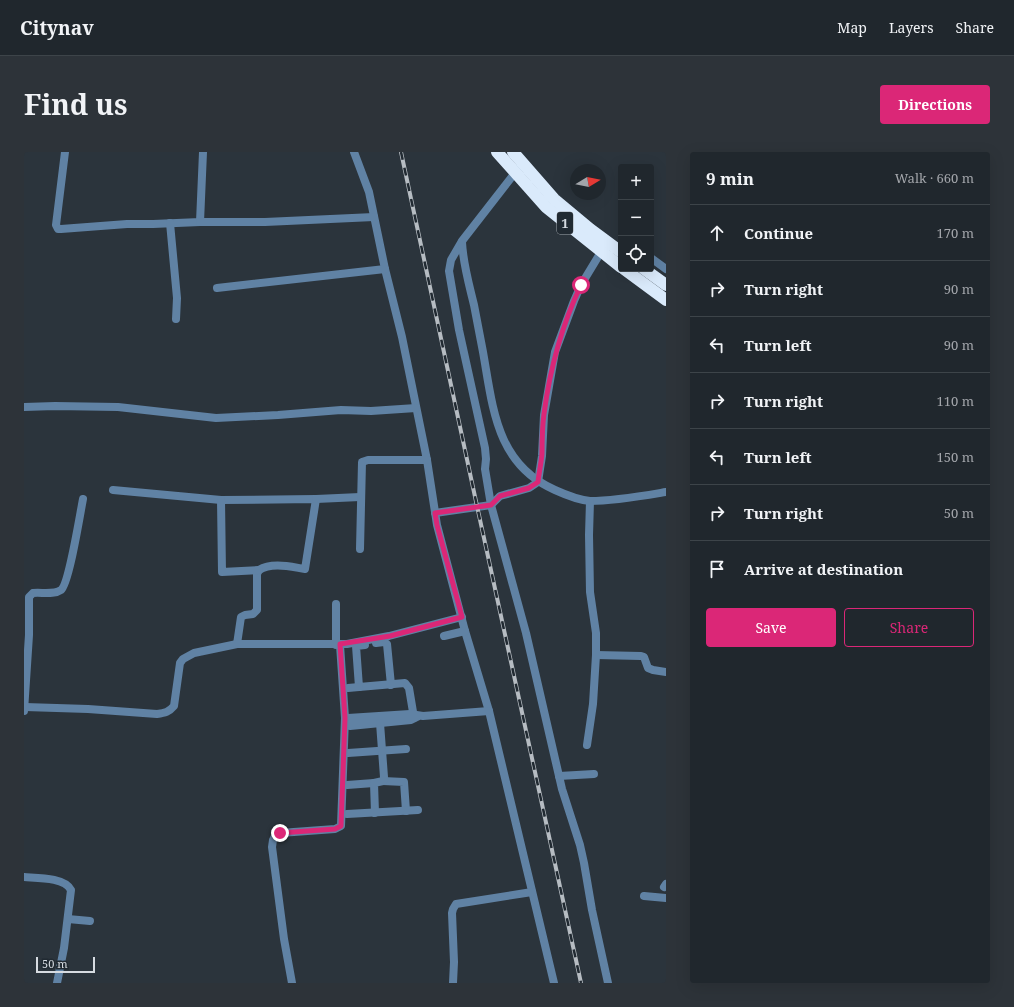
<!DOCTYPE html>
<meta charset="utf-8">
<style>
body{margin:0;font-family:"Noto Serif",serif;background:#2d3339;color:#f1f3f6}
.controls{position:absolute;right:12px;top:12px;display:grid;overflow:hidden;border-radius:4px;box-shadow:0 4px 16px #0002}
.controls button{width:36px;height:36px;display:grid;place-items:center;padding:0;border:0;border-bottom:1px solid #3d4449;background:#20272d;color:#f1f3f6;font:20px sans-serif}
.compass{position:absolute;left:546px;top:12px;width:36px;height:36px;border-radius:50%;background:#20272d;box-shadow:0 4px 16px #0002;rotate:80deg}
.scale{position:absolute;left:12px;bottom:10px;width:59px;box-sizing:border-box;padding-left:4px;border:2px solid #d6dbe1;border-top:0;font-size:11px;line-height:14px;white-space:nowrap;color:#d6dbe1;-webkit-text-stroke:3px #212a32;paint-order:stroke}
.stop{position:absolute;width:12px;height:12px;margin:-9px;border:3px solid #db2777;border-radius:50%;background:#fff}
.stop.end{background:#db2777;border-color:#fff;box-shadow:0 1px 4px #0008}
.list{margin:0;padding:0;list-style:none}
h2{display:flex;justify-content:space-between;align-items:center;height:52px;margin:0;padding:0 16px;font-size:17px}
h2 small{font-size:13px;font-weight:400;color:#a2a5aa}
.list li{display:grid;grid-template-columns:26px 1fr auto;gap:12px;align-items:center;box-sizing:border-box;height:56px;padding:0 16px;border-top:1px solid #3d4449}
.list b{display:block;font-size:15px;white-space:nowrap}
.list em{font-size:13px;font-style:normal;color:#a2a5aa}
.actions{display:flex;gap:8px;padding:12px 16px}
.actions a{flex:1;padding:9px 0;border:1px solid #db2777;border-radius:4px;text-align:center;font-size:14px;color:#db2777}
.actions .main{background:#db2777;color:#fff}
.icon{flex:none;width:22px;height:22px;fill:none;stroke:currentColor;stroke-width:2;stroke-linecap:round;stroke-linejoin:round}
.map{position:relative;flex:none;width:642px;height:831px;overflow:hidden;border-radius:4px}
header{display:flex;align-items:center;gap:24px;box-sizing:border-box;height:56px;padding:0 20px;background:#20272d;border-bottom:1px solid #3d4449}
header strong{font-size:19px}
nav{display:flex;gap:22px;margin-inline-start:auto;font-size:14px}
.intro{display:flex;align-items:center;justify-content:space-between;box-sizing:border-box;height:96px;padding:0 24px}
h1{margin:0;font-size:28px}
.button{padding:10px 18px;border-radius:4px;background:#db2777;color:#fff;font-size:14px;font-weight:700}
main{display:flex;gap:24px;padding:0 24px}
aside{flex:1;background:#20272d;border-radius:4px;box-shadow:0 4px 16px #0002}
.map>svg:first-child{display:block}
</style>
<header>
<strong>Citynav</strong>
<nav><a>Map</a><a>Layers</a><a>Share</a></nav>
</header>
<div class="intro"><h1>Find us</h1><a class="button">Directions</a></div>
<main>
<div class="map">
<svg width="642" height="831" viewBox="0 0 642 831">
<rect width="100%" height="100%" fill="#2b343c"/>
<g fill="none" stroke-linecap="round" stroke-linejoin="round">
<!-- minor -->
<g stroke="#6082a4" stroke-width="8">
<path d="M41,0L32,73L34,77H37L103,72H129L176,70L179,0"/>
<path d="M330,0L345,40L361,117L378,185L403,308L413,373L441,479L465,559L530,831"/>
<path d="M494,17L438,89L427,108L425,119L435,178L461,296L462,307L461,317L467,353L502,481L538,637L556,693L560,711L568,758L584,831"/>
<path d="M176,70H241L350,65"/>
<path d="M146,71L153,146L152,167"/>
<path d="M438,90C439,112 445,132 450,153C453,168 456,185 459,200C469,256 472,312 531,338C542,343 555,348 566,349C590,349 618,344 642,340"/>
<path d="M627,106L642,117"/>
<path d="M193,136L361,117"/>
<path d="M0,255L31,254L94,255L192,266L254,263L317,258L347,259L392,256"/>
<path d="M89,338L197,348L292,347L281,417C267,415 248,410 235,418L233,422V458L229,462L221,463L217,465L213,492"/>
<path d="M292,347L336,345"/>
<path d="M197,348L198,420L235,418"/>
<path d="M411,361L467,353L476,344L505,336L514,330L518,304L520,263L531,200L550,149L557,133L577,100"/>
<path d="M336,397L338,310L344,308H403"/>
<path d="M312,452V493"/>
<path d="M420,484L441,479"/>
<path d="M352,491L360,490L363,492L367,533"/>
<path d="M341,493L332,494L335,535L381,531L385,536L390,566"/>
<path d="M572,503L617,504L620,505L624,516L629,518L642,520"/>
<path d="M324,536L335,535"/>
<path d="M1,555L64,557L133,562C141,561 145,560 150,554L156,511L159,507L170,501L213,492H323L365,484L438,465"/>
<path d="M0,559L5,483V445L9,441C17,440 30,443 37,438C45,432 56,362 59,347"/>
<path d="M395,564L387,568L326,574L324,566L386,562L399,564L465,559"/>
<path d="M563,593L569,552L572,503V481L566,440L565,383L566,349"/>
<path d="M324,601L382,597"/>
<path d="M535,624L570,622"/>
<path d="M359,629L380,630L382,659"/>
<path d="M323,633L350,631"/>
<path d="M351,661L350,631L359,629L360,625L356,571"/>
<path d="M323,662L394,658"/>
<path d="M0,725C12,726 41,725 47,738L40,796L33,831"/>
<path d="M640,735L642,732"/>
<path d="M620,744L642,746"/>
<path d="M44,767L66,769"/>
<path d="M268,831L260,787L248,695L249,688L252,682L256,681L311,677L317,674L321,566L316,493"/>
<path d="M429,831L430,810L428,761L429,757L432,752L508,740"/>
</g>
<!-- highway -->
<g stroke="#daeafb" stroke-width="12">
<path d="M473,0L522,55L597,115"/>
<path d="M489,0L530,47L566,77L597,100"/>
<path d="M600,117L642,148"/>
<path d="M620,117L642,133"/>
</g>
<!-- rail casing -->
<g stroke="#b6bcc2" stroke-width="4">
<path id="rail" d="M377,0L453,354L557,831"/>
</g>
<!-- rail -->
<use href="#rail" stroke="#212a32" stroke-width="2.5" stroke-dasharray="8" stroke-linecap="butt"/>
</g>
<g fill="none" stroke-linecap="round" stroke-linejoin="round">
<!-- route -->
<path stroke="#db2777" stroke-width="5" d="M256,681L311,677L317,674L321,566L316,492L366,484L438,465L413,373L411,361L467,353L476,344L505,336L514,330C515,321 517,312 518,302C518,289 518,276 520,262C526,216 537,175 557,133"/>
</g>
<g text-anchor="middle" dominant-baseline="central" stroke-width="4" stroke-linejoin="round" paint-order="stroke">
<!-- shield labels -->
<rect fill="#212a32" stroke="#a0a6ac" stroke-width="1" x="533" y="60" width="16" height="22" rx="3"/>
<g font-size="13" font-weight="bold" fill="#d6dbe1">
<text x="541" y="71">1</text>
</g>
</g>
</svg>
<div class="controls">
<button>+</button>
<button>−</button>
<button><svg class="icon" aria-label="locate" viewBox="0 0 24 24"><circle cx="12" cy="12" r="6"/><path d="M12 2v4M12 18v4M2 12h4M18 12h4"/></svg></button>
</div>
<svg class="compass" viewBox="-18 -18 36 36"><path d="M0-13l5 13h-10z" fill="#e53935"/><path d="M0 13l5-13h-10z" fill="#a2a5aa"/></svg>
<div class="scale">50 m</div>
<div class="stop" style="left:557px;top:133px"></div>
<div class="stop end" style="left:256px;top:681px"></div>
</div>
<aside>
<h2>9 min<small>Walk · 660 m</small></h2>
<ul class="list">
<li><svg class="icon" aria-label="ahead" viewBox="0 0 24 24"><path d="M12 20V5M6 11l6-6 6 6"/></svg><div><b>Continue</b></div><em>170 m</em></li>
<li><svg class="icon" aria-label="right" viewBox="0 0 24 24"><path d="M7 20v-9h11M14 6l5 5-5 5"/></svg><div><b>Turn right</b></div><em>90 m</em></li>
<li><svg class="icon" aria-label="left" viewBox="0 0 24 24"><path d="M17 20v-9H6M10 6l-5 5 5 5"/></svg><div><b>Turn left</b></div><em>90 m</em></li>
<li><svg class="icon" aria-label="right" viewBox="0 0 24 24"><path d="M7 20v-9h11M14 6l5 5-5 5"/></svg><div><b>Turn right</b></div><em>110 m</em></li>
<li><svg class="icon" aria-label="left" viewBox="0 0 24 24"><path d="M17 20v-9H6M10 6l-5 5 5 5"/></svg><div><b>Turn left</b></div><em>150 m</em></li>
<li><svg class="icon" aria-label="right" viewBox="0 0 24 24"><path d="M7 20v-9h11M14 6l5 5-5 5"/></svg><div><b>Turn right</b></div><em>50 m</em></li>
<li><svg class="icon" aria-label="arrive" viewBox="0 0 24 24"><path d="M6 21V4h12l-3 4 3 4H6"/></svg><div><b>Arrive at destination</b></div></li>
</ul>
<div class="actions"><a class="main">Save</a><a>Share</a></div>
</aside>
</main>
